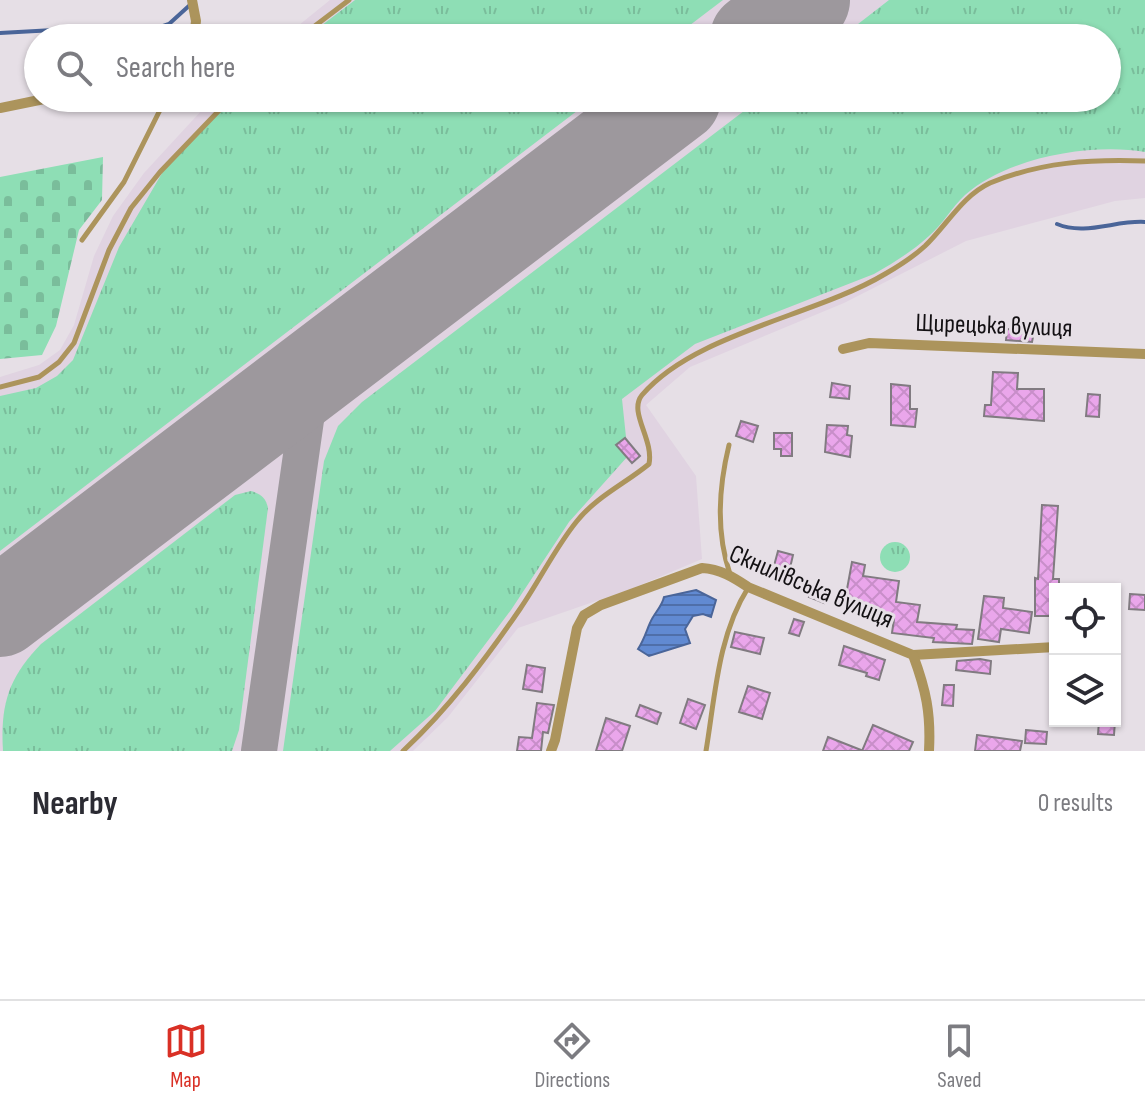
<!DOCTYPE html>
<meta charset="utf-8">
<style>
body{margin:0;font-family:"Sofia Sans Condensed",sans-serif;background:#f2f2f3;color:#2b2b33}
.controls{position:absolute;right:24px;bottom:24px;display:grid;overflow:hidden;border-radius:0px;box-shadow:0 2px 6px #0004}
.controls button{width:72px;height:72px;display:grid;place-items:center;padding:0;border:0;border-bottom:2px solid #e1e1e2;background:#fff;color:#2b2b33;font:40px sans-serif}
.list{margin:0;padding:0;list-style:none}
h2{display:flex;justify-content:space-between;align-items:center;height:104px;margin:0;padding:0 32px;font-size:34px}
h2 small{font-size:26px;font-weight:400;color:#7c7c81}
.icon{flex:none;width:44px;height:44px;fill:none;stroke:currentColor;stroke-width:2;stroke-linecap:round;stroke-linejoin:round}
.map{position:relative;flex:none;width:1145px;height:751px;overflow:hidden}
.search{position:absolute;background:#fff;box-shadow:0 2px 6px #0004;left:24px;right:24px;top:24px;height:88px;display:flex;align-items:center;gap:20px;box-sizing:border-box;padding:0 28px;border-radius:44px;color:#7c7c81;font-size:30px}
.sheet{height:248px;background:#fff}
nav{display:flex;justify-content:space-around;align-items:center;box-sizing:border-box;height:112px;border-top:2px solid #e1e1e2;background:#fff;font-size:22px;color:#7c7c81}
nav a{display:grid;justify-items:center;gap:4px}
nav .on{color:#d93025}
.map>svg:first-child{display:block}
</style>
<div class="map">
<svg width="1145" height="751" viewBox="0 0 1145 751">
<defs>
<pattern id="grass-tufts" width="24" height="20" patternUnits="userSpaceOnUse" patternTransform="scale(2)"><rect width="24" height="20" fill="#8edeb5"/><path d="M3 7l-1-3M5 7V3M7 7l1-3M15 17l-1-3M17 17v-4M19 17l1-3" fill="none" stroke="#7abd9b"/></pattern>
<pattern id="cemetery-stones" width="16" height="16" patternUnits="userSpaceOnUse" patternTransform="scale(2)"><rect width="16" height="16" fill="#8edeb5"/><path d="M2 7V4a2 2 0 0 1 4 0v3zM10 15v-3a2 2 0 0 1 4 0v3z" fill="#7abd9b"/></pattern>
<pattern id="water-rules" width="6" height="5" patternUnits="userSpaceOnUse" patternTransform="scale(2)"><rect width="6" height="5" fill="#618ad2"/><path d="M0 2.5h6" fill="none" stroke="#4f6fa9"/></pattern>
<pattern id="building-cross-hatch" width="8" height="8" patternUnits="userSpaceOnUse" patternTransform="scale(2)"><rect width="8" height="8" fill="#eaa6eb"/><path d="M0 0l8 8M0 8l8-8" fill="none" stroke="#c88ec9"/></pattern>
</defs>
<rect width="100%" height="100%" fill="#e6dfe6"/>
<!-- built -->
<path fill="#e0d3e1" d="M330,0H1145V198L1115,201L966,241L844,303L690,367L646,405L696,476L702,559L631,589L518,628L448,717L413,751H0V377L39,365L60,350L74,325L94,256L113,216L144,173L213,98H1107V38H283Z"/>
<!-- grass -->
<g fill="url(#grass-tufts)">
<path d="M355,0H723L673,38H305Z"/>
<path d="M889,0H1145V152C1091,143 1008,157 965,195C952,207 943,224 929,236C913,251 893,263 874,274L695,344L622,399L628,456L569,522L511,610L435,711L390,751H283L324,461L338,426L362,402L761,98H1107V38H840Z"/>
<path d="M234,98H594L0,551V396L36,388L57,376L73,360L119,247L165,168Z"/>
<path d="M251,491C261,494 266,498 268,508L239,730L232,751H3C0,704 9,677 41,644L235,495Z"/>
<circle cx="895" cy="557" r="15"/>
</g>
<!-- cemetery -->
<path fill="url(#cemetery-stones)" d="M103,157L102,200L79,230L56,326L42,355L0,359V177Z"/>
<!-- water -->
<path fill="url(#water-rules)" stroke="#4a6599" stroke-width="2" d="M696,590L716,600L711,617L703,614L693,616L685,629L690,643L649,656L638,649C644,640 646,632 650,623C654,613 662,607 664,597Z"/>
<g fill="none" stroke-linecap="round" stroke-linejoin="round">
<!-- stream -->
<g stroke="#4a6599" stroke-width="4">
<path d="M0,33L54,30L81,38"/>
<path d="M128,38L169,24L191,4"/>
<path d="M1057,224C1085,236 1116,220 1145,222"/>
</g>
<!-- taxiway -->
<path stroke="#9d989d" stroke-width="36" d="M259,751L307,413C316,378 336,359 363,336"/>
<!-- runway -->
<g stroke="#9d989d" stroke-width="90">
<path d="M755,38L805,0"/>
<path d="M0,612L676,98"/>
</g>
</g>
<!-- building -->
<g fill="url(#building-cross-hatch)" stroke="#817b81" stroke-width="2">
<path d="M1007,329L1034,332L1032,342L1006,340Z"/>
<path d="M993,372L1018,373L1017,389H1044V421L984,416L985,405H991Z"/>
<path d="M832,383L850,386L849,399L830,397Z"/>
<path d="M891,384L910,386V409H917L915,427L891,425Z"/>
<path d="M1088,394L1100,395L1099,417L1086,416Z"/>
<path d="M741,421L758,426L753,442L736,436Z"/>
<path d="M827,425L848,426L847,435L852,436L850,457L825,452Z"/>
<path d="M774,433H792V456H781V449H774Z"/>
<path d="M625,438L640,456L632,463L616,445Z"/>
<path d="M1042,505L1058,506L1053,579H1059V589H1055V616H1035V578L1038,579Z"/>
<path d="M778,551L793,555L787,581L771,577Z"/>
<path d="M852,562L865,565L863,576L899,581L896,602L920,605L917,622L957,625L956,629L974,630L972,644L933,642L934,638L892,633L894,619L866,615L867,603L845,600Z"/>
<path d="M814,585L829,590L824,603L809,597Z"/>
<path d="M1130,594L1145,595V610L1129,609Z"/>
<path d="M984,596L1004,598L1003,608L1032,612L1029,633L1001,629L999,642L978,639Z"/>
<path d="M794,619L804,622L799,636L789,633Z"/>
<path d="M735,632L764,638L760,654L731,647Z"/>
<path d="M844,646L885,660L879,680L866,676L867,673L839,665Z"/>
<path d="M980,659L991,661L990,674L956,670L957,661Z"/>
<path d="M527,665L545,668L542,692L523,689Z"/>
<path d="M944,685H954L953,706L942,705Z"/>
<path d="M748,686L770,693L762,719L739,712Z"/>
<path d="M688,699L705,705L696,729L680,723Z"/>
<path d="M537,703L554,705L548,733L543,732L541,751H517L519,737L532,738Z"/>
<path d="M640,705L661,713L657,724L636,716Z"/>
<path d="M606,718L630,726L622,751H596Z"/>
<path d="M1099,721H1115L1114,735L1098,734Z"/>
<path d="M873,725L913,742L909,751H862Z"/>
<path d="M1026,730L1047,732L1046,744L1025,743Z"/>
<path d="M977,735L1022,741L1020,751H975Z"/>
<path d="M828,737L861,750V751H823Z"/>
</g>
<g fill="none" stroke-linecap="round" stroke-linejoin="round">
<!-- service -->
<g stroke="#ac945c" stroke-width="5">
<path d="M299,38L349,0"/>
<path d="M82,240L124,182L166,98"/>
<path d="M0,387L39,377L59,362L74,343L109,250L131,208L160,172L231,98"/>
<path d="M729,445C719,486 716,533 730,574"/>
<path d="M403,751C448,709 485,660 520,609C540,580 555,548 577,521C596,497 626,483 649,464C654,439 628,412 642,395C695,333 815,316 885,274C899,266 914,256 925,246C947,225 962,196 990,183C1041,162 1091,159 1145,161"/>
<path d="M706,751C715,697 718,635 748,588"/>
</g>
<!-- minor -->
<g stroke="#ac945c" stroke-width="10">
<path d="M192,0L196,21L194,38"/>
<path d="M0,108L49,98"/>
<path d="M843,349L869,343L1145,354"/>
<path d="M913,655L1055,647"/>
<path d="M551,751L555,740L577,628L584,615L601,605L702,568C720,569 733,577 748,587L913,655C926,690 931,713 929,751"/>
</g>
</g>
<g text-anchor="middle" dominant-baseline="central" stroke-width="6" stroke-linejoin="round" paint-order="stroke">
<!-- street labels -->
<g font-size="26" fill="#131013" stroke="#e6dfe6">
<text transform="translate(994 326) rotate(2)">Щирецька вулиця</text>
<text transform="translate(811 587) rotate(23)">Скнилівська вулиця</text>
</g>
</g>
</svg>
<div class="controls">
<button><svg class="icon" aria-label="locate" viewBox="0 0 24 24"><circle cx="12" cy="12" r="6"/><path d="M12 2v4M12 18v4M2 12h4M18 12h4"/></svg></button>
<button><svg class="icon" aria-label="layers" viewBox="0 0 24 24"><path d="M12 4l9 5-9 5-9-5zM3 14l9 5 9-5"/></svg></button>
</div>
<div class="search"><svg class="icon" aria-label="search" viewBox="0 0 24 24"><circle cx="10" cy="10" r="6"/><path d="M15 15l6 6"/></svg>Search here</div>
</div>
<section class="sheet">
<h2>Nearby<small>0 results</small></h2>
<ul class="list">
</ul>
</section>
<nav>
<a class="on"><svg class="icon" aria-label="map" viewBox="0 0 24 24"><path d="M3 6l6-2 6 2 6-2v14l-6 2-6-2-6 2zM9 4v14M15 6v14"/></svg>Map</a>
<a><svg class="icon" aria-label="directions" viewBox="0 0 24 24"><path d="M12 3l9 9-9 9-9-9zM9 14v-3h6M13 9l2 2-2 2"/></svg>Directions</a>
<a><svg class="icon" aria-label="saved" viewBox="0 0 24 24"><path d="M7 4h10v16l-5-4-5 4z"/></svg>Saved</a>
</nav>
